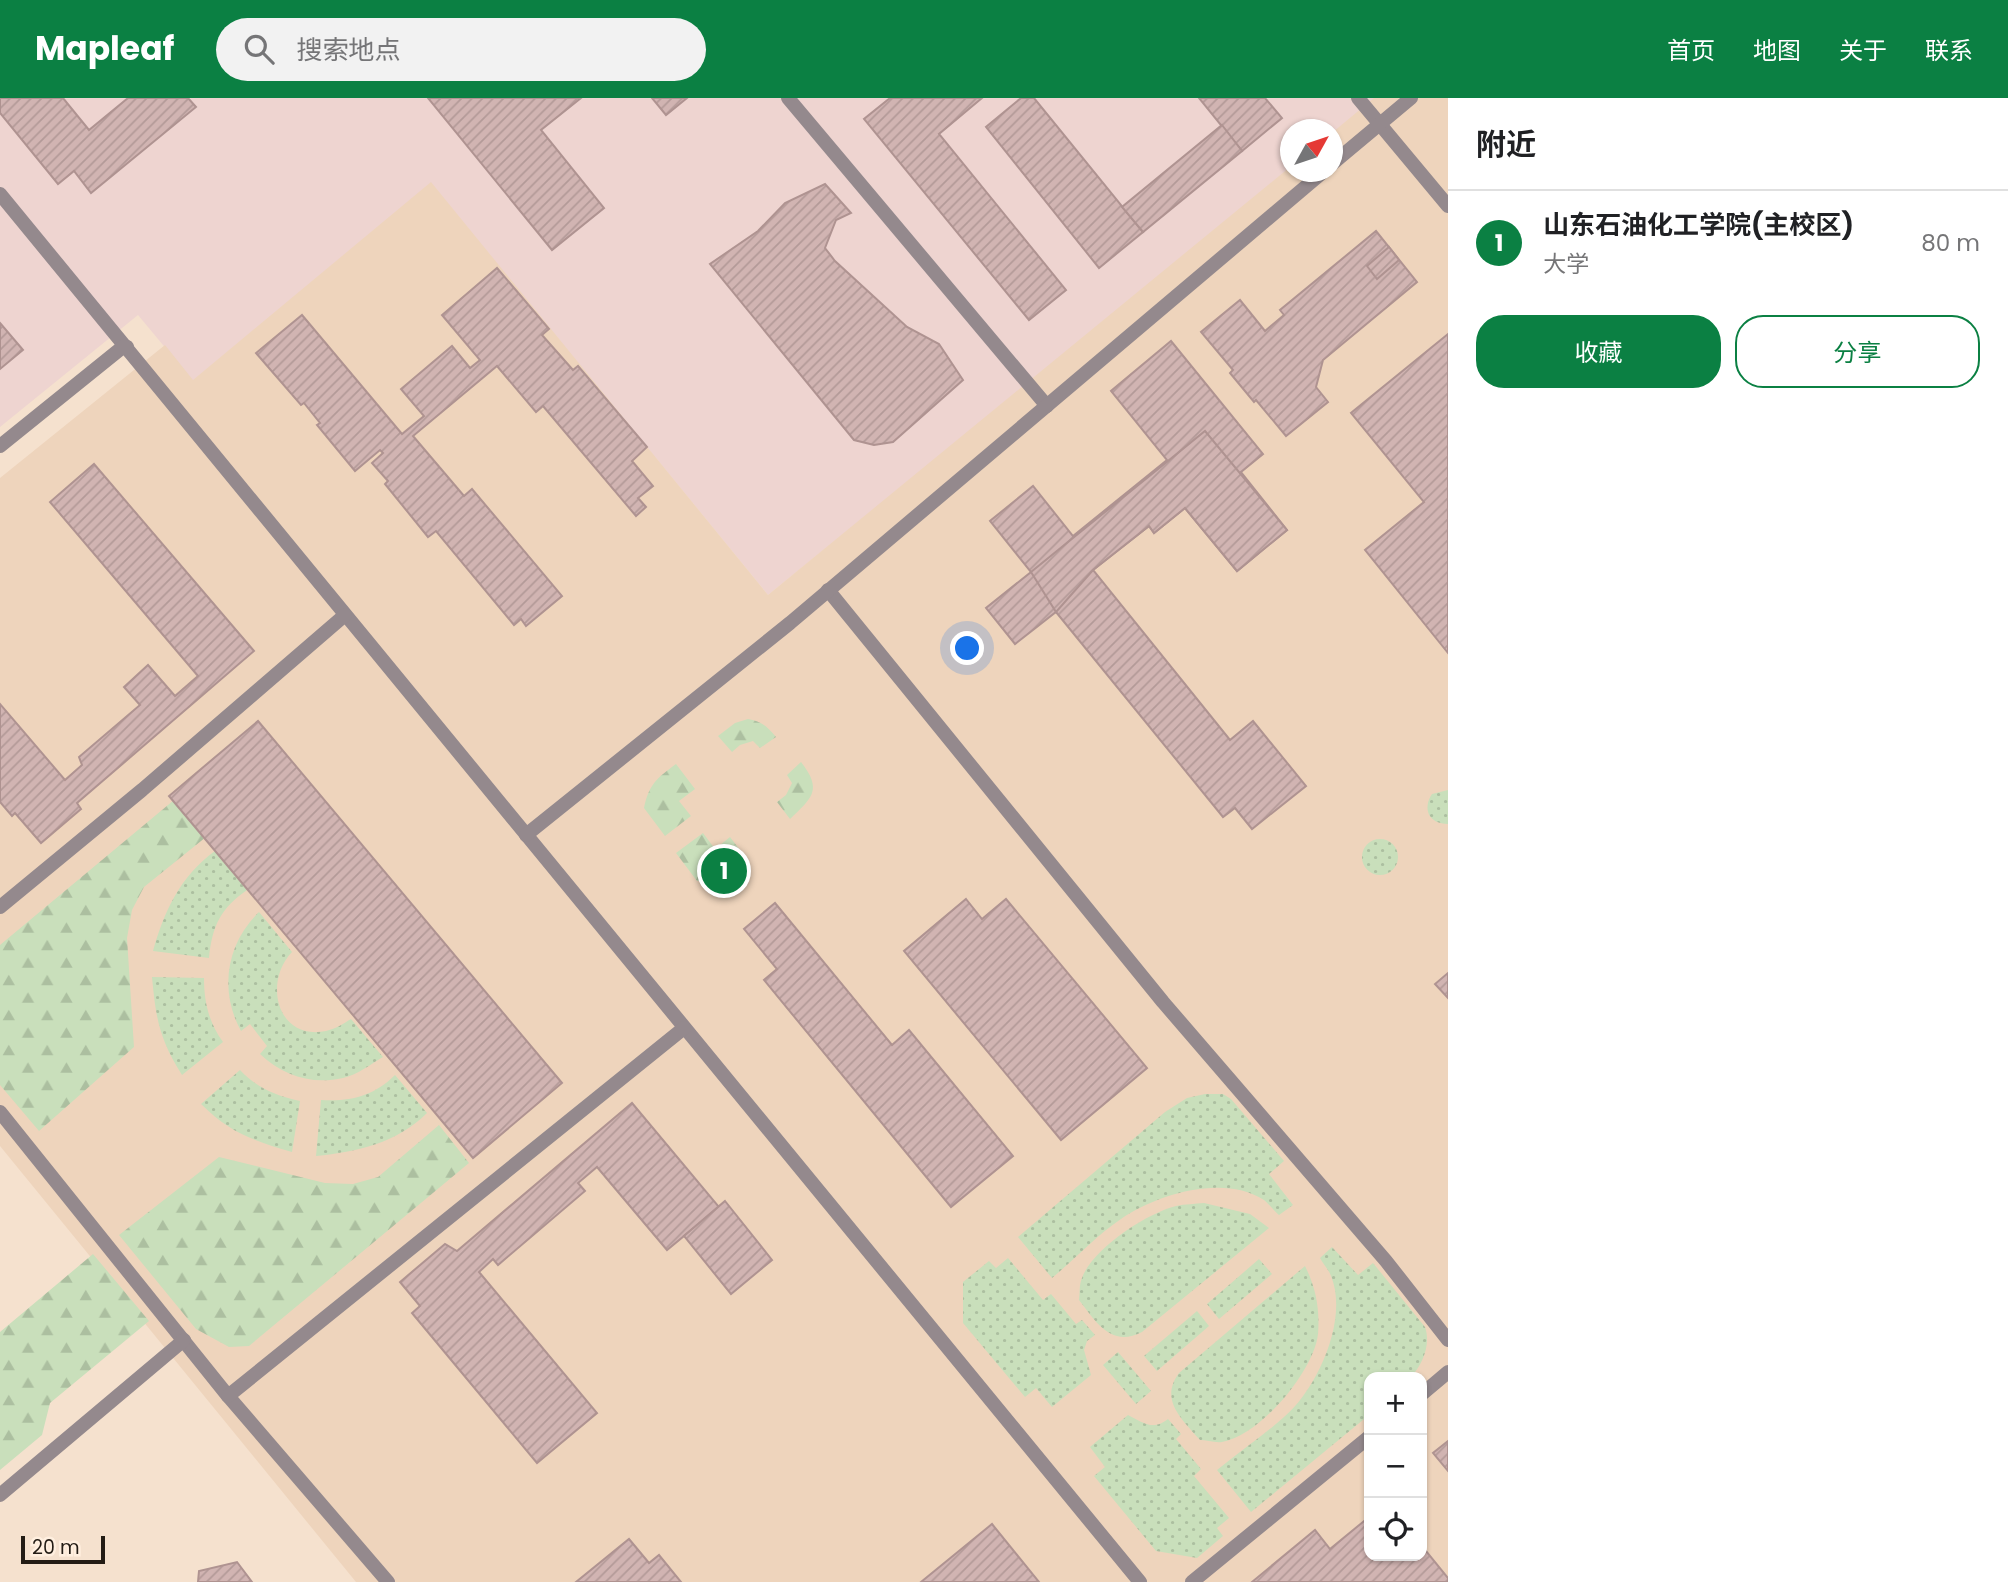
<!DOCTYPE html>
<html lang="zh">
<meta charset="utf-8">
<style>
body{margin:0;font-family:Poppins,"Noto Sans SC",sans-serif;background:#f2f2f2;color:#202124}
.controls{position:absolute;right:21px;bottom:21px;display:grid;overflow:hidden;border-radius:14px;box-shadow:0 2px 5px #0004}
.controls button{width:63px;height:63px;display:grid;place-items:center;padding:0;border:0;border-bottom:2px solid #e0e0e0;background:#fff;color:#202124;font:35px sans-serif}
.compass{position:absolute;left:1280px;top:21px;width:63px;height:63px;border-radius:50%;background:#fff;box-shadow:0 2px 5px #0004;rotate:50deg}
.scale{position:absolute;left:21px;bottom:18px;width:84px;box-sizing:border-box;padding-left:7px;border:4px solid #231c15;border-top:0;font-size:19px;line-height:24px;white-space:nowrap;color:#231c15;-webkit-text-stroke:5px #ffefdf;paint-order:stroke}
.you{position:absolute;left:968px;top:551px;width:24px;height:24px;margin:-18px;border:5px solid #fff;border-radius:50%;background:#1a73e8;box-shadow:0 0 0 10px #1a73e833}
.badge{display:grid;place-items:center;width:46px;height:46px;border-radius:50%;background:#0b8043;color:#fff;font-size:23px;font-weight:700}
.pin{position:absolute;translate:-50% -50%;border:4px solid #fff;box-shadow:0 2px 7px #0006}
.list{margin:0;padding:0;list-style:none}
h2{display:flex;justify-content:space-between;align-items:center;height:91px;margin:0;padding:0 28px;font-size:30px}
h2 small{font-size:23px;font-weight:400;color:#757577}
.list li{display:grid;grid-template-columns:46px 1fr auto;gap:21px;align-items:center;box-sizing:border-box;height:105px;padding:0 28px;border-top:2px solid #e0e0e0}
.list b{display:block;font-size:26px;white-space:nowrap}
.list p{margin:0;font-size:23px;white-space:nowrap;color:#757577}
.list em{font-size:23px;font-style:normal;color:#757577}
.actions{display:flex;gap:14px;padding:21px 28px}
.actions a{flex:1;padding:16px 0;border:2px solid #0b8043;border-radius:28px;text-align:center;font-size:24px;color:#0b8043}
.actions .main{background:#0b8043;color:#fff}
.icon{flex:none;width:38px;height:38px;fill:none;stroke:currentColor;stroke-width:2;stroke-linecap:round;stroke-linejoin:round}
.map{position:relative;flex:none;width:1448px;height:1484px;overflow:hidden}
header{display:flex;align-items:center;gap:42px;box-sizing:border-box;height:98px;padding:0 35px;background:#0b8043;color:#fff}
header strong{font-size:33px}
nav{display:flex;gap:38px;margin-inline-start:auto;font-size:24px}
.search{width:490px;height:63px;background:#f2f2f2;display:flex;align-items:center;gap:18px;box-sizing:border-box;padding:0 24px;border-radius:38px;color:#757577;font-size:26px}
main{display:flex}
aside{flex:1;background:#fff}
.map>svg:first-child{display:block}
</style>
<header>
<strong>Mapleaf</strong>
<div class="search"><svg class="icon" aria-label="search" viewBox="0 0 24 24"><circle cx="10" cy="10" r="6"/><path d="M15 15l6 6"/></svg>搜索地点</div>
<nav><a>首页</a><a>地图</a><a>关于</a><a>联系</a></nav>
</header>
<main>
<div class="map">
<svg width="1448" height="1484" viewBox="0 0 1448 1484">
<defs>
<pattern id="grass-dots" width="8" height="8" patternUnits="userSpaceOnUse" patternTransform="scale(1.75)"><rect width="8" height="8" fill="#c9dfbb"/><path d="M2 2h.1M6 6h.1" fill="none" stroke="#acbfa0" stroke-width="1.8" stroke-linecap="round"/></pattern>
<pattern id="forest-firs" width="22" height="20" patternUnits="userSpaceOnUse" patternTransform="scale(1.75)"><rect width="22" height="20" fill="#c9dfbb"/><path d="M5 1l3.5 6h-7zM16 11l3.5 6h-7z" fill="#acbfa0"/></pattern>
<pattern id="building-hatch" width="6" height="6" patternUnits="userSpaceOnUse" patternTransform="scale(1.75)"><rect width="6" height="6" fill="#d1b4b2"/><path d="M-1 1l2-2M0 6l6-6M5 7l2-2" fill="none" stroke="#b39a98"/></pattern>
</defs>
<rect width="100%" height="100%" fill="#f5e1ce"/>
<!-- commercial -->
<path fill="#eed4d0" d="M0,0H1382L1333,40L1332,32H1290V74L768,497L431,85L193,283L138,217L0,329Z"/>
<!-- built -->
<path fill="#eed4bc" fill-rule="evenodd" d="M1374,0H1448V1484H356L0,1048V380L165,247L193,282L431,84L768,497L1290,69V74H1332L1333,34ZM1369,1279H1422V1458H1369Z"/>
<!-- grass -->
<g fill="url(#grass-dots)">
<path d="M1448,692V726C1429,726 1422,711 1432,696Z"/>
<circle cx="1380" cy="759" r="18"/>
<path d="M215,753L247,792C221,810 212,828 209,860L153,853C164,814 180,778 215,753Z"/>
<path d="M259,814L292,854C263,884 277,943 326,933C335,931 343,926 351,921L383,959C371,966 357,977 343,980C312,987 283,978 260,956L267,948L250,926L241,933C219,893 226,846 259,814Z"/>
<path d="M152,879L204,880C204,904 209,925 223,944L182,977C159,940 156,921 152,879Z"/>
<path d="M240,972C257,990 276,998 300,1003L292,1054C254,1043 230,1035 201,1006Z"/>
<path d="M395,977L427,1015C397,1045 357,1054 316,1058L321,1002C350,1004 374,998 395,977Z"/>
<path d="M1205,996H1223L1231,1001L1284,1063L1269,1076L1293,1107L1279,1117C1274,1113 1269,1106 1264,1102C1223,1076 1158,1096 1121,1121C1097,1137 1075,1161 1052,1180L1018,1139L1165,1014L1187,1000Z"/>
<path d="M1204,1105L1250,1116L1269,1130L1142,1234C1111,1250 1096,1224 1079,1202C1080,1196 1079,1186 1082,1180C1092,1151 1147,1115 1176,1108C1185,1106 1195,1106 1204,1105Z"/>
<path d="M1332,1149L1358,1177L1373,1165L1425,1229C1431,1246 1423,1266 1411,1279H1369V1317L1251,1414L1217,1372C1239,1354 1263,1338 1284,1319C1317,1291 1349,1221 1331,1178C1329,1172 1323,1166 1320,1160Z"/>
<path d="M1008,1160L1043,1202L1051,1196L1076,1226L1082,1222L1095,1237L1087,1243L1084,1252L1091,1277L1052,1309L1036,1290L1025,1299L963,1225V1184L989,1163L996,1170Z"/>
<path d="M1259,1161L1272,1176L1219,1221L1207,1206Z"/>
<path d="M1305,1168C1316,1190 1320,1211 1318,1236C1314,1273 1260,1338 1222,1344C1215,1345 1206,1342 1200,1342C1182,1321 1159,1302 1179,1275Z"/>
<path d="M1197,1213L1209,1228L1157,1273L1144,1258Z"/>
<path d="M1118,1254L1151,1293L1136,1306L1103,1267Z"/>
<path d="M1128,1317C1144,1325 1153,1333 1168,1321L1181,1336L1176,1341L1201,1371L1194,1378L1229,1420L1217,1430L1223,1438L1197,1460L1156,1453L1094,1378L1105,1369L1090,1349Z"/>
</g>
<!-- forest -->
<g fill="url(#forest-firs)">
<path d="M748,621C761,623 768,629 776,639L760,650L753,643L740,647L732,654L718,638L735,625Z"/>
<path d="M801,664C823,692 812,700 790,721L777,704L786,697L792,685L787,677Z"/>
<path d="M676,666L695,691L679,703L691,718L665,738L644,710C649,686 657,680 676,666Z"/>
<path d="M174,702L206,739L144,789L132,812L127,840L134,949L39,1033L0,987V847Z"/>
<path d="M703,735L715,751L730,739L749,764C732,777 720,784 697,783L676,755Z"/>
<path d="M439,1027L469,1065L249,1248L229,1249L196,1231L119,1137L219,1059L325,1085L353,1086L378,1079Z"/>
<path d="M93,1156L149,1223L50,1305L42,1337L0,1372V1234Z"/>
</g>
<!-- building -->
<g fill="url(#building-hatch)" stroke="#af9391" stroke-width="2">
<path d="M0,0H63L89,32L128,0H188L196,9L91,95L74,73L58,86L0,15Z"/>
<path d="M428,0H581L541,32L604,110L552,152Z"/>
<path d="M652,0H687L666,17Z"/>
<path d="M890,0H982L939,36L1066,192L1029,222L864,21Z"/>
<path d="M1021,0H1034L1143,134L1099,170L986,29Z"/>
<path d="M1199,0H1265L1282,20L1242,53Z"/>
<path d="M1222,27L1242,53L1143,134L1122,109Z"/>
<path d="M825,86L851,115L836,122L825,150L835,163L907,229L939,246L963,282L893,344L874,347L854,342L710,166L758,133L785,105Z"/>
<path d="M1376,133L1417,184L1323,262L1316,289L1328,304L1286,338L1256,302L1254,304L1230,275L1233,272L1201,234L1240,202L1265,233L1284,217L1280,212Z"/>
<path d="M1389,149L1399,162L1377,181L1367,168Z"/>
<path d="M497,170L549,231L542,237L573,272L578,268L647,349L632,363L653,388L638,400L646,409L636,418L543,308L536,314L497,268L413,338L464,398L472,391L562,498L526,528L521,521L514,527L436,433L428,439L385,386L388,383L372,365L383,355L380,352L355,373L317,327L320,325L304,305L301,307L256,255L302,217L402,336L424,318L401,291L452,248L470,270L480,262L442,217Z"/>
<path d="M0,225L23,252L0,271Z"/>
<path d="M1448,236V555L1365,452L1424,404L1351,315Z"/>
<path d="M1171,243L1263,356L1241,374L1287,432L1237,473L1185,410L1154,435L1149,428L1093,472L1230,642L1253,623L1306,688L1252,731L1235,710L1223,719L1056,514L1015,546L986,510L1031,474L990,423L1033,388L1073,438L1167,362L1111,293Z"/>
<path d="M1205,333L1287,432L1237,473L1185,410L1154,435L1149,428L1093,472L1056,514L1031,474Z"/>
<path d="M94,366L254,553L77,705L81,711L41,745L15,715L12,718L0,704V606L65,682L82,667L79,659L140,607L124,589L148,567L175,598L198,578L50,404Z"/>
<path d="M258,623L562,985L473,1060L169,698Z"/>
<path d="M966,801L982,821L1006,801L1147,970L1061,1042L904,853Z"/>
<path d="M775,805L892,947L909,932L1013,1058L951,1109L764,882L777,871L744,831Z"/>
<path d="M1448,875V900L1435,886Z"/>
<path d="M632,1005L719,1109L667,1152L597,1069L578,1085L585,1093L498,1167L493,1161L479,1174L597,1315L537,1365L412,1215L420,1208L400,1184L445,1146L457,1153Z"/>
<path d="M725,1103L772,1162L731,1196L684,1138Z"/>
<path d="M1448,1343V1373L1433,1355Z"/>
<path d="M1369,1419V1458H1422V1448L1448,1480V1484H1252L1315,1432L1330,1451Z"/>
<path d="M992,1426L1039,1484H921Z"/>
<path d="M629,1441L649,1465L659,1457L681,1484H576Z"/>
<path d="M237,1464L252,1484H198L199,1473Z"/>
</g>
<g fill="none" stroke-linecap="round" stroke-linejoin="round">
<!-- service -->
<g stroke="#94898d" stroke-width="14">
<path d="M788,0L1047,308"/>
<path d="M1358,0L1448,108"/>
<path d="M1332,66L1411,0"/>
<path d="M0,96L1140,1484"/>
<path d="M0,348L124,248L127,249"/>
<path d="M828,492L1163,904L1386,1163L1448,1242"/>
<path d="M526,737L790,525L1323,74"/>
<path d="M0,809L142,692L345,517"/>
<path d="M0,1014L228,1298L388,1484"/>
<path d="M1422,1296L1448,1274"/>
<path d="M228,1298L684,930"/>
<path d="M0,1397L184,1242"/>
<path d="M1192,1484L1369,1339"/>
</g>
</g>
</svg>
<div class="controls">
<button>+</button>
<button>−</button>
<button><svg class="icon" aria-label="locate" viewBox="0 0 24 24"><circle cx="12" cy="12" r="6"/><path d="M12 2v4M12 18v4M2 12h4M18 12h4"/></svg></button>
</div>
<svg class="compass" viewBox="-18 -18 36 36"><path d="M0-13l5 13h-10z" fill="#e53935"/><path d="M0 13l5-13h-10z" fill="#757577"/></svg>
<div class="scale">20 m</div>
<div class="you"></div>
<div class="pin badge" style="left:724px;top:773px">1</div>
</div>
<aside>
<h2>附近<small></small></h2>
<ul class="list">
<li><span class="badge">1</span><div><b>山东石油化工学院(主校区)</b><p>大学</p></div><em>80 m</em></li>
</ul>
<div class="actions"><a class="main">收藏</a><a>分享</a></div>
</aside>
</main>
